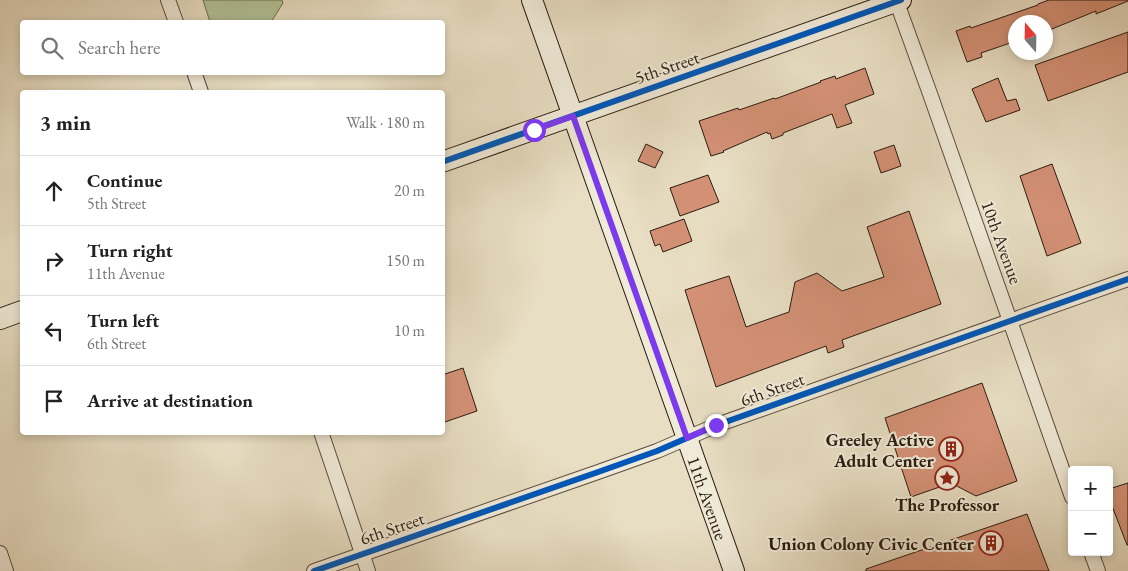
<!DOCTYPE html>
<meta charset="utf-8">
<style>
body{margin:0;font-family:"EB Garamond",serif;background:#f2f2f2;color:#222}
.controls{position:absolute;right:15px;bottom:15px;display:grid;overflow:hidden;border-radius:5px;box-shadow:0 2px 8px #0003}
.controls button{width:45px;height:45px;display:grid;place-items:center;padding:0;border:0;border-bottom:1px solid #e0e0e0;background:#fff;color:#222;font:25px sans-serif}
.compass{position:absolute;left:1008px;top:15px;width:45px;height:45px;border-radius:50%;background:#fff;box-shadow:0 2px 8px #0003;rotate:340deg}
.stop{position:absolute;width:15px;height:15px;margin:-11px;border:4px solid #7c3aed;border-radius:50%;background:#fff}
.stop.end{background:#7c3aed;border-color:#fff;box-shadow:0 1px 5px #0008}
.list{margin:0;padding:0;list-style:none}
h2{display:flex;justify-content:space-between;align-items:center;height:65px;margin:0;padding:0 20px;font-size:21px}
h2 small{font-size:16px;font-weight:400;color:#767676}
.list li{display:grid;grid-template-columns:32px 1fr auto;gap:15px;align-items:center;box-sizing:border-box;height:70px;padding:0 20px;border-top:1px solid #e0e0e0}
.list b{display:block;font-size:19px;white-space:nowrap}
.list p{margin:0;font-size:16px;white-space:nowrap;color:#767676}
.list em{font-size:16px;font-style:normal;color:#767676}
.icon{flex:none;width:28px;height:28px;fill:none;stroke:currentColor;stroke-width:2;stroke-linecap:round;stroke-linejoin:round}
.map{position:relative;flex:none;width:1128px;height:571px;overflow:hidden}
.search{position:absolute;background:#fff;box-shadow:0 2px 8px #0003;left:20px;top:20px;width:425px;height:55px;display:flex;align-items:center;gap:12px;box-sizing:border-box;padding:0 18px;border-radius:5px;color:#767676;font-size:19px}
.panel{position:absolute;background:#fff;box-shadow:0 2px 8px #0003;left:20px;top:90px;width:425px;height:345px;border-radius:5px}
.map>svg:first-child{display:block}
</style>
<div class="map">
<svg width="1128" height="571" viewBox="0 0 1128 571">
<rect width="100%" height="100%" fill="#e8dec3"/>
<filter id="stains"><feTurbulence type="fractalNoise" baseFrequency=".004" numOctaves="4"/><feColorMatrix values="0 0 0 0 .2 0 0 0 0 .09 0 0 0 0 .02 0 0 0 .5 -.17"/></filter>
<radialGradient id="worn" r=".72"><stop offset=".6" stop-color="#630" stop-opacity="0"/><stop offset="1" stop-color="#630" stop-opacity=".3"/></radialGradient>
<!-- green -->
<path fill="#b2c297" stroke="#6e6e53" d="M203,0H282L283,3L271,22H210Z"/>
<!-- building -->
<g fill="#d49176" stroke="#2a1b0f">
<path d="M1049,0H1128V1L1096,14V11L1047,31L1046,22H1016V41L981,53L982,57L967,62L956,31L970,26L971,28L1038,5V4Z"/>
<path d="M1128,32V72L1048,101L1035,65Z"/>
<path d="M865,68L874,94L845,105L852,123L837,128L832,114L783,133V135L772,139L770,133L768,134L767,132L723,151L724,152L711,156L699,121L738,108L739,110L774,98L775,99L821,82L820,81L835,76L836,79Z"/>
<path d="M998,78L1007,101L1016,99L1020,110L986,122L972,89Z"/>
<path d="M646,144L663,152L655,168L638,161Z"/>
<path d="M894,145L901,166L881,173L874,152Z"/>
<path d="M1052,164L1081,243L1047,256L1020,176Z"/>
<path d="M708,175L719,202L680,216L670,188Z"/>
<path d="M909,211L941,304L842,340L844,347L828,353L826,346L716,387L685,290L729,276L746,327L789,312L795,282L817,273L842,291L884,277L867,227Z"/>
<path d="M684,219L692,241L663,252L660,244L655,246L650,231Z"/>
<path d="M463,368L477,411L442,423V375Z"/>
<path d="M982,383L1017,481L976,496L951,483L911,497L885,418Z"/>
<path d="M1128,483V545H1127L1109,498V489Z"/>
<path d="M1027,514L1049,571H866V569Z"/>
</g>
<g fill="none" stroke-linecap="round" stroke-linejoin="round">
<!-- minor casing -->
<g stroke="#5a4c3c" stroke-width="16">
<g id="minor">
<path d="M168,0L176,22"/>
<path d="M896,0L929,91L1072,497"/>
<path d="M194,72L201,92"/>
<path d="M321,432L368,571"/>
<path d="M1091,552L1098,571"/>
<path d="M0,553L6,571"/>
<path d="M314,571L601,471L657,451L717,425L1128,279"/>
</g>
</g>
<!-- secondary casing -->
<g stroke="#2a1b0f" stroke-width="22">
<g id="secondary">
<path id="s1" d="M532,0L734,571"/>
<path d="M442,162L901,0"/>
<path d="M0,319L22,311"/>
</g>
</g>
<!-- minor -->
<use href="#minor" stroke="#f0ead8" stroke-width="14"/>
<!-- secondary -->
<use href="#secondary" stroke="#f0ead8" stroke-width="20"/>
<!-- cycleway casing -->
<g stroke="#f0ead8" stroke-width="9">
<g id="cycleway">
<path d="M442,162L901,0"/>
<path d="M314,571L601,471L657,451L717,425L1128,279"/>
</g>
</g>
<!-- cycleway -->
<use href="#cycleway" stroke="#0057b8" stroke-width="6"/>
</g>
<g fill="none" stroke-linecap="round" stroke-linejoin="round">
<!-- route -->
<path stroke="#7c3aed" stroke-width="6" d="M534,130L573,116L687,438L716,425"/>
</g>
<!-- icons -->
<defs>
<g id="building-ring" transform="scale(1.25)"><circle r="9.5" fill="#f0ead8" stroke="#8f2418" stroke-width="1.5"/><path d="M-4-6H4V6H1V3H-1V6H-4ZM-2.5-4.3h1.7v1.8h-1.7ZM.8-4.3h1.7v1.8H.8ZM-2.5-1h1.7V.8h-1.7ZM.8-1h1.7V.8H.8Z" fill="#8f2418"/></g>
<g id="sight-ring" transform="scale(1.25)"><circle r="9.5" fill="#f0ead8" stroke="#8f2418" stroke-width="1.5"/><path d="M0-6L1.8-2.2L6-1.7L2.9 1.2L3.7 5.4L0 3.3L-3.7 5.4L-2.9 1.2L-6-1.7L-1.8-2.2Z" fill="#8f2418"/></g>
</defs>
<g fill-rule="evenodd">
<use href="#building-ring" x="951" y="449"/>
<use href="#sight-ring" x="947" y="478"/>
<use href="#building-ring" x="991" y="543"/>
</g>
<g text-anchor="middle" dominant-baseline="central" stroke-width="4" stroke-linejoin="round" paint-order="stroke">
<!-- street labels -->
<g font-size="18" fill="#2a1b0f" stroke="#f0ead8">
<text transform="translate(667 67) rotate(-19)">5th Street</text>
<text transform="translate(1002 242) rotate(70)">10th Avenue</text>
<text transform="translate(772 389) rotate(-20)">6th Street</text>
<text stroke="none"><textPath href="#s1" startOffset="528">11th Avenue</textPath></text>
<text transform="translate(392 528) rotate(-19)">6th Street</text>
</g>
<!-- poi labels -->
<g font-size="18" font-weight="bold" fill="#2a1b0f" stroke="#f0ead8" text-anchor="end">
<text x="934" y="439">Greeley Active<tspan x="934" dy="21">Adult Center</tspan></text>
<text x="947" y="504" text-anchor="middle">The Professor</text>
<text x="974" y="543">Union Colony Civic Center</text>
</g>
</g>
<rect width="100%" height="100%" filter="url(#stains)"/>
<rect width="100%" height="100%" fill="url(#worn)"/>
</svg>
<div class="controls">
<button>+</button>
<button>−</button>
</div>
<svg class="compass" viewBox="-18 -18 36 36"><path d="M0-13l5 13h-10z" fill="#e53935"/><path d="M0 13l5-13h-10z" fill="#767676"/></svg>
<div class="stop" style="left:534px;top:130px"></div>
<div class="stop end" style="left:716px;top:425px"></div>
<div class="search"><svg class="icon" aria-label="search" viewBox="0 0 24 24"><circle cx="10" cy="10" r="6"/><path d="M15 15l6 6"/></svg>Search here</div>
<section class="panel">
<h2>3 min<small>Walk · 180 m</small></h2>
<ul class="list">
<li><svg class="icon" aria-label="ahead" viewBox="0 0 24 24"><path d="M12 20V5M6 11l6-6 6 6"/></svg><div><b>Continue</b><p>5th Street</p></div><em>20 m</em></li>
<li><svg class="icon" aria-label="right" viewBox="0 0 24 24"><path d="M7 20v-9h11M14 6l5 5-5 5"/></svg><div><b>Turn right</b><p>11th Avenue</p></div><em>150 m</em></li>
<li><svg class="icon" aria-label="left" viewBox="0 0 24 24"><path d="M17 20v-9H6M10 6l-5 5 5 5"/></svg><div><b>Turn left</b><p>6th Street</p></div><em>10 m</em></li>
<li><svg class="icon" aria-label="arrive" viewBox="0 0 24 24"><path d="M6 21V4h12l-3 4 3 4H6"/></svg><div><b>Arrive at destination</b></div></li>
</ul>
</section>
</div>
